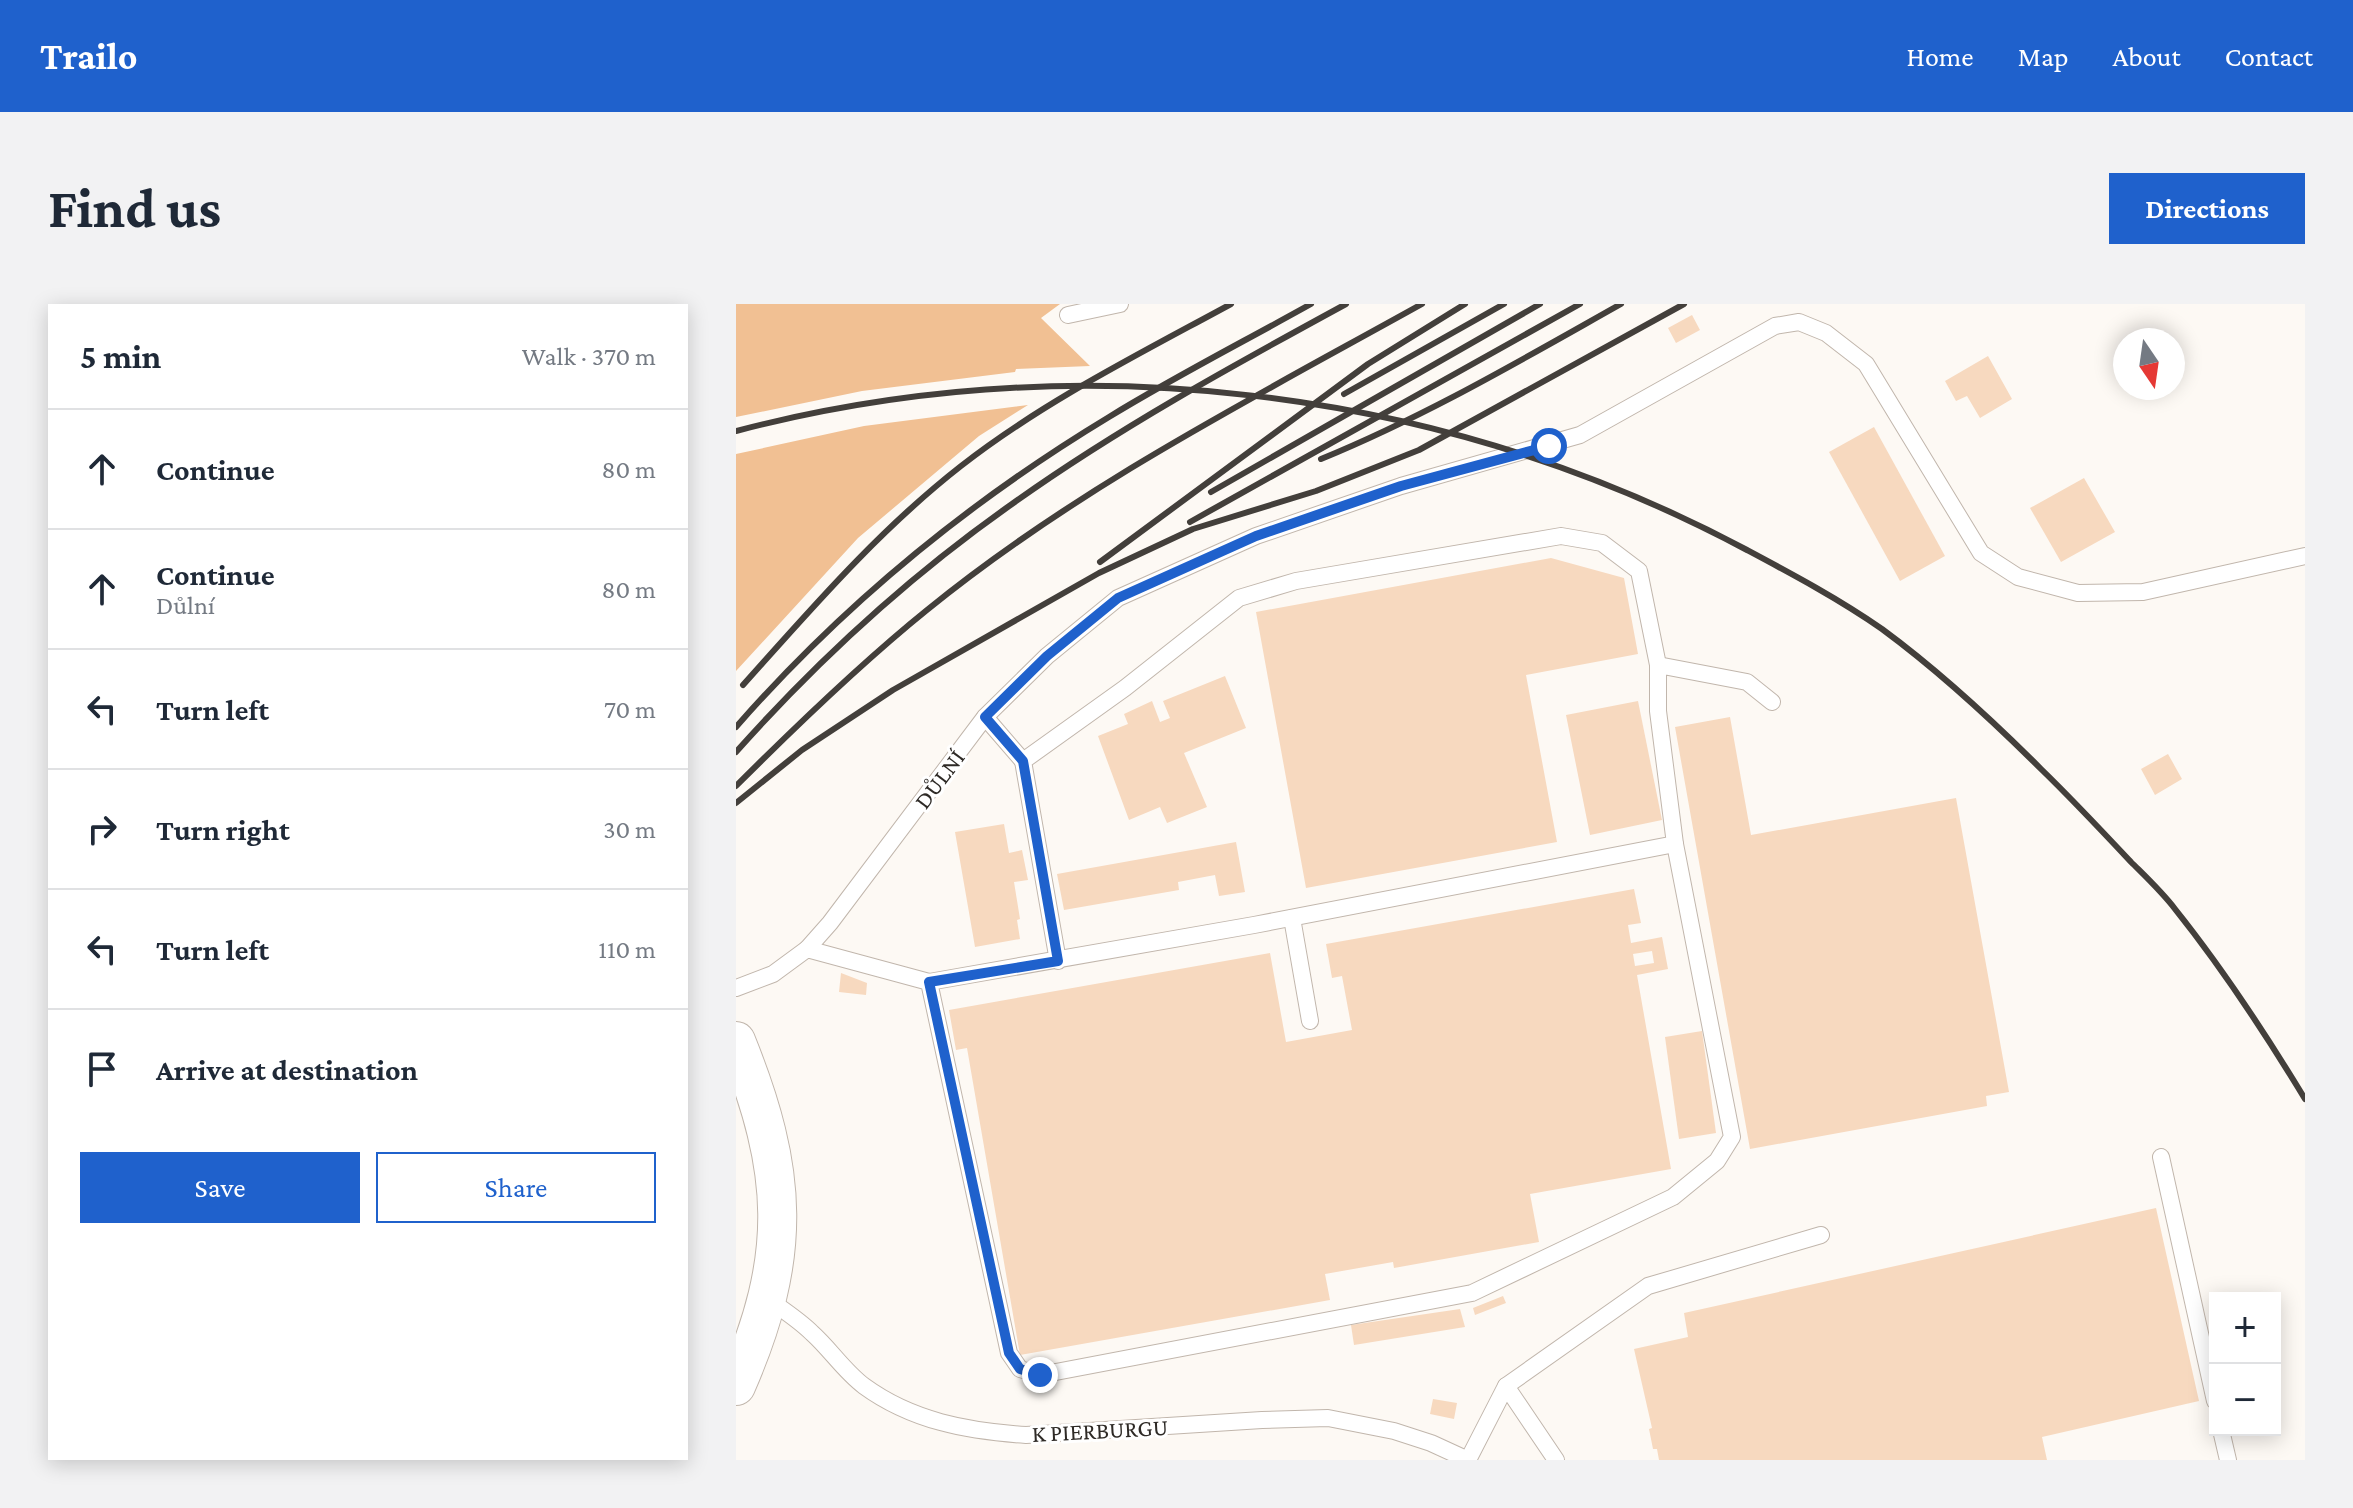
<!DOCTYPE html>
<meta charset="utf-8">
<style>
body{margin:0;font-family:"Crimson Pro",serif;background:#f2f2f3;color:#1f2937}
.controls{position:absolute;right:24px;bottom:24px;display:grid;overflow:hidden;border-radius:0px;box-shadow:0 4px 20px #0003}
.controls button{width:72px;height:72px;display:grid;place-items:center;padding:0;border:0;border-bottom:2px solid #e0e1e3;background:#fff;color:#1f2937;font:40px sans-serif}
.compass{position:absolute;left:1377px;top:24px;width:72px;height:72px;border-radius:50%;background:#fff;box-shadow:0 4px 20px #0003;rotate:167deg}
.stop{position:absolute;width:24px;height:24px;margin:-18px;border:6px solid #1f61cc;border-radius:50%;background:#fff}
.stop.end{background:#1f61cc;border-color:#fff;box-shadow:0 2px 8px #0008}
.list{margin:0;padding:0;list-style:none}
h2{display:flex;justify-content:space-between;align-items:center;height:104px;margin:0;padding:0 32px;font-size:34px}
h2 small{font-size:26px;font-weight:400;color:#747a83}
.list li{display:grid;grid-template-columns:52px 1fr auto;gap:24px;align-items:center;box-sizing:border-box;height:120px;padding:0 32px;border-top:2px solid #e0e1e3}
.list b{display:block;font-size:30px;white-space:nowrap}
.list p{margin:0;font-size:26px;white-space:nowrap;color:#747a83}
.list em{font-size:26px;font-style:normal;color:#747a83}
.actions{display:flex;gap:16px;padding:24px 32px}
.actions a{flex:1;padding:18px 0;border:2px solid #1f61cc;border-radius:0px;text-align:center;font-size:28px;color:#1f61cc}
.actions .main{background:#1f61cc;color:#fff}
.icon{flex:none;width:44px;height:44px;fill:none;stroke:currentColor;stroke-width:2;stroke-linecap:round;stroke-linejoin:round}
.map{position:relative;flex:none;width:1569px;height:1156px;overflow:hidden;border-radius:0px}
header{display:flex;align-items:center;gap:48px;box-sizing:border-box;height:112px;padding:0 40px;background:#1f61cc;color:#fff}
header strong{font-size:38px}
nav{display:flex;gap:44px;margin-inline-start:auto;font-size:28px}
.intro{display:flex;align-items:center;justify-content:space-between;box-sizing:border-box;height:192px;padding:0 48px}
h1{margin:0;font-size:56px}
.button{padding:20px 36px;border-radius:0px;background:#1f61cc;color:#fff;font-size:28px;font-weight:700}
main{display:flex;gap:48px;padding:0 48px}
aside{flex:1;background:#fff;border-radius:0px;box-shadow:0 4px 20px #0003}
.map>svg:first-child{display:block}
</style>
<header>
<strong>Trailo</strong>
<nav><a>Home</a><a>Map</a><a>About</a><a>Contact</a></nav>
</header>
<div class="intro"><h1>Find us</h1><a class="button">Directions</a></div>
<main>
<aside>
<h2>5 min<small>Walk · 370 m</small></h2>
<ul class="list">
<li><svg class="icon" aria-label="ahead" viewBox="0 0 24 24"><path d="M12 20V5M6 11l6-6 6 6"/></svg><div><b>Continue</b></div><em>80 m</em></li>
<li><svg class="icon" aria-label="ahead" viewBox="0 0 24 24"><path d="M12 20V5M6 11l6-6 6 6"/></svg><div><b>Continue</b><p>Důlní</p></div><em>80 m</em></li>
<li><svg class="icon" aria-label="left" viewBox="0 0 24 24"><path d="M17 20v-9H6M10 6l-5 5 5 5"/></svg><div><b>Turn left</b></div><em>70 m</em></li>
<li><svg class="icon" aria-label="right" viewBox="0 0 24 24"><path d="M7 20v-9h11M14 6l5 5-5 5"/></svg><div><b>Turn right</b></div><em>30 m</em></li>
<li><svg class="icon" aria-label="left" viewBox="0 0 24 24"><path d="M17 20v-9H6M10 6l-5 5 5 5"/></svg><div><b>Turn left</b></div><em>110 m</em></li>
<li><svg class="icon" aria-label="arrive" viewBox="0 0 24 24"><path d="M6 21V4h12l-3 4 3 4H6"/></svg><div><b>Arrive at destination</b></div></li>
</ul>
<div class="actions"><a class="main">Save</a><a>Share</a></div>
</aside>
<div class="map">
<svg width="1569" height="1156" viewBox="0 0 1569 1156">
<rect width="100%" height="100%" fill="#fdf9f4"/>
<!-- green -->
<g fill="#f1c093">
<path d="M0,0H324L305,14L354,62L280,65L279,68L126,87L0,113Z"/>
<path d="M292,101L243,132L122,234L0,367V150L128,122Z"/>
</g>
<!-- building -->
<g fill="#f7d9bf" fill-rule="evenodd">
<path d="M956,11L964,26L940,39L932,24Z"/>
<path d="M1252,52L1276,95L1244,114L1231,92L1220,97L1209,77Z"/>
<path d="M1138,123L1209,252L1164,277L1093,148Z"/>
<path d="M1348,174L1379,228L1325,258L1294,204Z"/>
<path d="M815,254L888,274L902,350L790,371L821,538L570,584L520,308Z"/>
<path d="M489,372L510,424L448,449L471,503L431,519L424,503L393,516L362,432L392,420L388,410L416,397L424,418L434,414L427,397Z"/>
<path d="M902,397L926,516L854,531L830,411Z"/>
<path d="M994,413L1015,531L1220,494L1273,788L1250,792L1251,802L1014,845L939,423Z"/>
<path d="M1432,450L1446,475L1419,491L1405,465Z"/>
<path d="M268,520L273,549L286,546L292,576L278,578L284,615L281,616L284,635L239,643L219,528Z"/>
<path d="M500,538L509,588L483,592L479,571L442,578L443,586L328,606L321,570Z"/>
<path d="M898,585L905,619L892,621L895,639L926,633L932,665L901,671L935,865L794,890L803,938L658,964L657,958L589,970L594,996L284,1051L231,744L220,746L213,706L534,649L550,738L616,726L606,672L596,674L590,640ZM916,647L918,659L899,662L897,650Z"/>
<path d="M105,669L131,679L130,691L103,688Z"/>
<path d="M966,727L980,829L943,835L929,733Z"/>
<path d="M1420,904L1463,1097L1306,1133L1311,1156H923L921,1145H917L913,1125L916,1124L898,1045L952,1033L948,1009Z"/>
<path d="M767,992L770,999L739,1011L737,1004Z"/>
<path d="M724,1005L729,1023L618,1041L615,1021Z"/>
<path d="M697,1095L721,1099L718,1115L694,1110Z"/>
</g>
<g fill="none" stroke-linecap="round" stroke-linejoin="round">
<!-- service casing -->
<g stroke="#c1b6ac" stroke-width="18">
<g id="service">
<path d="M332,11L384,0"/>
<path d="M249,413L287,457"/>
<path d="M556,614L574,717"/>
<path d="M71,645L94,619L249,413L311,352L382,294L520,232L665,182L844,131L1039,22L1063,18L1090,29L1130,60L1245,249L1282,273L1342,289L1407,288L1569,252"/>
<path d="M322,657L287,457L389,384L503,294L560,277L825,232L866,239L903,267L922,361"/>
<path d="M193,678L518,621L939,540L922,407V361L1011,378L1036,398"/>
<path d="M0,684L37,670L71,645L193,678L273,1049L284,1065L304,1071L736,989L937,893L981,857L996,833L939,540"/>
<path d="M1425,853L1479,1097"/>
<path d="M32,995C47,1006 63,1016 76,1029C94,1045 108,1067 128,1082C176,1117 231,1127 290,1131L526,1116L592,1114L658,1127L695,1139L732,1156"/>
<path d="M770,1082L820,1156"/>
<path d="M1485,1126L1492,1156"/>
<path d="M732,1156L770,1082L912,982L1085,931"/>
</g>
</g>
<!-- tertiary casing -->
<g stroke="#c1b6ac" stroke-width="40">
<path id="tertiary" d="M0,737C53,868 57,952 0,1082"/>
</g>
<!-- service -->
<use href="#service" stroke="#fff" stroke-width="16"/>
<!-- tertiary -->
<use href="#tertiary" stroke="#fff" stroke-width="38"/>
<!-- rail -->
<g stroke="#433f3b" stroke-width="6">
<path d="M608,90L768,0"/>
<path d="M0,127C338,39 702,81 1011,246C1056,270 1103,295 1146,325C1203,367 1255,415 1305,465C1336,495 1365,526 1395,558C1410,573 1426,588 1439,605C1487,665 1529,729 1569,795"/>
<path d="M585,155C690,112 787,55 885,0"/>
<path d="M475,188L804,0"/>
<path d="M454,218L844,0"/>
<path d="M364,258L632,60L729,0"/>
<path d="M7,381C76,304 143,226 225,162C307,98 403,50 495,0"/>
<path d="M0,423C107,301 234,197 373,113C438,73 507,38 575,0"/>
<path d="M0,448C82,356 175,271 276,200C381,125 496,62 610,0"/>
<path d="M0,482C61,421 124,360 191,306C342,183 517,94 686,0"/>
<path d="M0,499L66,446L157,386L363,269L457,225L580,187L683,146L948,0"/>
</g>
</g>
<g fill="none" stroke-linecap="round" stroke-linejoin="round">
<!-- route -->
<path stroke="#1f61cc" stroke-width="10" d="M304,1071L284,1065L273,1049L193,678L322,657L287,457L249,413L311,352L382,294L520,232L665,182L813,142"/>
</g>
<g text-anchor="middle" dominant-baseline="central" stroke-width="6" stroke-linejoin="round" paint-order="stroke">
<!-- street labels -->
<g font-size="24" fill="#2e2a26" stroke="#fff">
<text transform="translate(203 475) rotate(-53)">DŮLNÍ</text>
<text transform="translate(364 1126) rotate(-3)">K PIERBURGU</text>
</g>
</g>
</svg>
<div class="controls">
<button>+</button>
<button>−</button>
</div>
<svg class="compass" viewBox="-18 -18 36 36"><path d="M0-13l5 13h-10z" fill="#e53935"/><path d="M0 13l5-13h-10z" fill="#747a83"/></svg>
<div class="stop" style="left:813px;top:142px"></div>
<div class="stop end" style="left:304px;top:1071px"></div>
</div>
</main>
